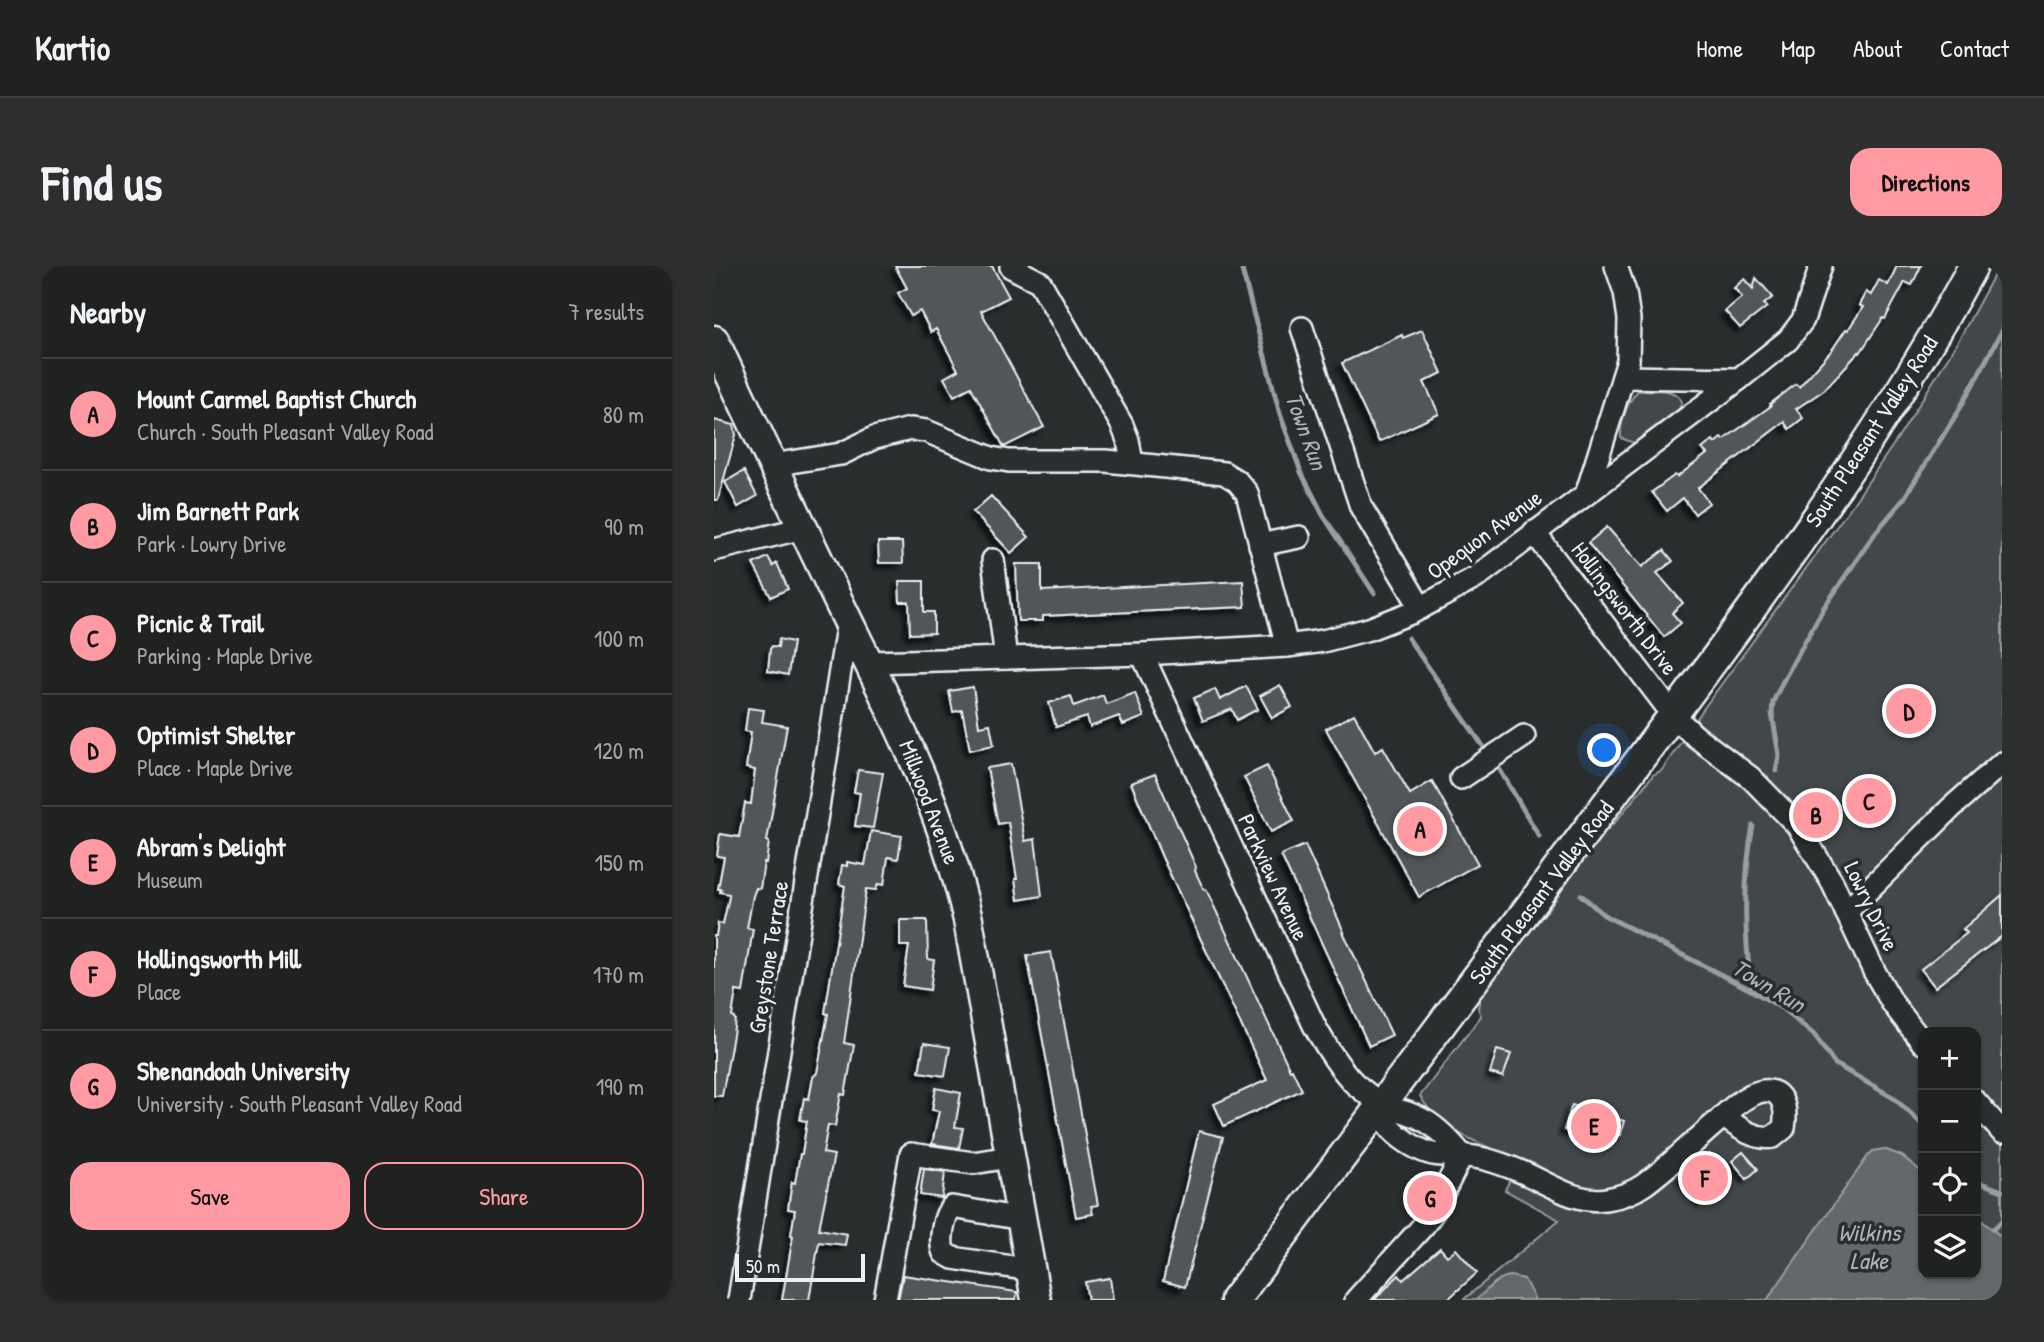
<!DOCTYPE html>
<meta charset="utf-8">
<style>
body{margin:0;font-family:"Patrick Hand",sans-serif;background:#2d2f2f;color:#f1f3f6}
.controls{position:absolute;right:21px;bottom:21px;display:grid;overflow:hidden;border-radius:14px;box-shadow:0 2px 5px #0004}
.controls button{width:63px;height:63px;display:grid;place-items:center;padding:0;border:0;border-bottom:2px solid #3d3f40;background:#202222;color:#f1f3f6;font:35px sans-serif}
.scale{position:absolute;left:21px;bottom:18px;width:130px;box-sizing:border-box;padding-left:7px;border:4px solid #e8f1f8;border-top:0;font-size:19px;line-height:24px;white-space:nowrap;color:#e8f1f8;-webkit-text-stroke:5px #2a2d2e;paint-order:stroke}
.you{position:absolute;left:891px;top:485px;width:24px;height:24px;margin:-18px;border:5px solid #fff;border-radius:50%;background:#1a73e8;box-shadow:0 0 0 10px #1a73e833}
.badge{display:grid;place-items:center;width:46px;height:46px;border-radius:50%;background:#ff9aa2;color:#111;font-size:23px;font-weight:700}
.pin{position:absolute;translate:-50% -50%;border:4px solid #fff;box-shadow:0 2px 7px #0006}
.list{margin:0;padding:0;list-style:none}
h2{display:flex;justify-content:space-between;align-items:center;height:91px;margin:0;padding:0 28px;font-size:30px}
h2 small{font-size:23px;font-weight:400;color:#a2a4a5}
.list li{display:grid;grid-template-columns:46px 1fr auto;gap:21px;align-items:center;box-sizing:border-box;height:112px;padding:0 28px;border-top:2px solid #3d3f40}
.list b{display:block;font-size:26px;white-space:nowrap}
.list p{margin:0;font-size:23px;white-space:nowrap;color:#a2a4a5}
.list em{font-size:23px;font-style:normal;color:#a2a4a5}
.actions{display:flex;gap:14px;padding:21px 28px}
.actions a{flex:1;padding:16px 0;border:2px solid #ff9aa2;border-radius:21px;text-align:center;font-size:24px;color:#ff9aa2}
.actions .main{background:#ff9aa2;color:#111}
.icon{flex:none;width:38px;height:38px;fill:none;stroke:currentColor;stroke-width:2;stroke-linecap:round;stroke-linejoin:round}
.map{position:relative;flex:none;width:1288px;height:1034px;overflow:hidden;border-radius:21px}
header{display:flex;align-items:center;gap:42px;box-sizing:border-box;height:98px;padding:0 35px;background:#202222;border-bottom:2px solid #3d3f40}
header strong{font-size:33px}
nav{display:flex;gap:38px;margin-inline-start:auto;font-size:24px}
.intro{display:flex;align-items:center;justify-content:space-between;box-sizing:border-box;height:168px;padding:0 42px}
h1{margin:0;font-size:49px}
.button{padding:18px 32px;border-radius:21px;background:#ff9aa2;color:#111;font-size:24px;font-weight:700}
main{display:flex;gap:42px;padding:0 42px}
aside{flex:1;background:#202222;border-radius:21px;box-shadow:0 2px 5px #0004}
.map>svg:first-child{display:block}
</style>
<header>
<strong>Kartio</strong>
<nav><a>Home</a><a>Map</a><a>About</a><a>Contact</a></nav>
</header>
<div class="intro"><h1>Find us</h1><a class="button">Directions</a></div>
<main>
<aside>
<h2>Nearby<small>7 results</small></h2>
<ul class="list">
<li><span class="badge">A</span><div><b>Mount Carmel Baptist Church</b><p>Church · South Pleasant Valley Road</p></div><em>80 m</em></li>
<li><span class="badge">B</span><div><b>Jim Barnett Park</b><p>Park · Lowry Drive</p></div><em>90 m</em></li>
<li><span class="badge">C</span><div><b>Picnic &amp; Trail</b><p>Parking · Maple Drive</p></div><em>100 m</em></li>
<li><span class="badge">D</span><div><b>Optimist Shelter</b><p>Place · Maple Drive</p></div><em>120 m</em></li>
<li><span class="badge">E</span><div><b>Abram's Delight</b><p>Museum</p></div><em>150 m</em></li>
<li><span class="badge">F</span><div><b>Hollingsworth Mill</b><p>Place</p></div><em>170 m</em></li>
<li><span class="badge">G</span><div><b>Shenandoah University</b><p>University · South Pleasant Valley Road</p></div><em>190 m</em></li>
</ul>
<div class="actions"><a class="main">Save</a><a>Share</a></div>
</aside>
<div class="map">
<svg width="1288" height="1034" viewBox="0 0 1288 1034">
<defs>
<filter id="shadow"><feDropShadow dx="-5" dy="5" stdDeviation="2" flood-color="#0009"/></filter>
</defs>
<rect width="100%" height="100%" fill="#2a2d2e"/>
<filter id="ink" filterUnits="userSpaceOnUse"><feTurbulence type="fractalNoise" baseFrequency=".0143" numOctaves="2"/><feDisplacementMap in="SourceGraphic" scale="14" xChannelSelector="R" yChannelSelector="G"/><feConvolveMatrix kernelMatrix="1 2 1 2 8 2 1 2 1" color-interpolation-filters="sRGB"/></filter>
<g filter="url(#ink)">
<!-- green -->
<g fill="#424648" stroke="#959ca0" stroke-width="2" fill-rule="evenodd">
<path d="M1285,0H1288V1034H749L845,954L791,924L805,894C770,879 725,865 706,830L767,750L764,742L768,723L837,640L884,572L901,556L939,509L948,504L990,442L1139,238L1188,166L1247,70ZM1209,766H1262V1008H1209Z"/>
<path d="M924,125C939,125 961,120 968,136L965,143L920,177L907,172C906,158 913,135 924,125Z"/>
</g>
<!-- water -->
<g fill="#63686b" stroke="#989fa3" stroke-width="2">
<path d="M1170,883L1188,890L1209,907V1008H1262V950L1288,971V1034H1053L1154,890L1159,885Z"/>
<path d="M796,1010L810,1013L821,1034H762C772,1025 782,1012 796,1010Z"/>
</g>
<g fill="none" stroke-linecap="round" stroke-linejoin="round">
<!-- stream -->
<g stroke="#989fa3" stroke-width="5">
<path d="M527,0L566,148L587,206L609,249L660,327"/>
<path d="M694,372L769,480"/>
<path d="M786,504L825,570"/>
<path d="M1062,505L1065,489L1058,447L1059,436L1070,413L1109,343L1161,267L1189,234L1245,144L1288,65"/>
<path d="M867,629L890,649L1037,724L1068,742L1100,769L1121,798L1180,832L1209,859"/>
<path d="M1037,724C1031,669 1028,615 1039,560"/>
<path d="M1262,915L1288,925"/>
<path d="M1279,963L1288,955"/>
</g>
</g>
<!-- building -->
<g fill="#535759" stroke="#e8f1f8" stroke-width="2" filter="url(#shadow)">
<path d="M181,0H278L295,31L267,45L330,161L290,181L257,121L240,130L230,112L244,104L222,63L217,66L206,45L197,50L184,27L193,22Z"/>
<path d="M1183,0H1207L1198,19L1191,16L1171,53L1169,52L1146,87L1145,86L1110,124L1082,143L1089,152L1075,163L1070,156L984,222L995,237L981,248L969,232L953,245L938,226L961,209L963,211L993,188L988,183L999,174L1001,177L1007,172L1009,174L1057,140L1056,138L1082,118L1085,121L1118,84L1132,63L1134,64L1149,41L1145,39L1152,26L1157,29L1165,14L1174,19Z"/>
<path d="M1042,12L1059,31L1050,38L1053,41L1026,62L1011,45L1028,31L1020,22L1030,13L1039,23Z"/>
<path d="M708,64L728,107L710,116L725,148L665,176L628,97L688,69L689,72Z"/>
<path d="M0,154L20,159L22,169L4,234H0Z"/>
<path d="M30,205L43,230L24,241L11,216Z"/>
<path d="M277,230L315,271L297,287L259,246Z"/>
<path d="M893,261L928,301L950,284L959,295L943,307L969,337L958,347L967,357L950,371L874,277Z"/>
<path d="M164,276H188L189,297H165Z"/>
<path d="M54,291L59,300L63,297L74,323L57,331L39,298Z"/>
<path d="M302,298H328V325L529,315L531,341L329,350V355H304Z"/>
<path d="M185,315H210V346H220V367L196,368L195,336H186Z"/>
<path d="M65,373L79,376L74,409L54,405L56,383L58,380L64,381Z"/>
<path d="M566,419L578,441L558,452L546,430Z"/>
<path d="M532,420L544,443L523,454L518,443L489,455L480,432L501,423L506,434Z"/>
<path d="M259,421L265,460L276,458L280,479L256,484L248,444L239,446L235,425Z"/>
<path d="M421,427L430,451L409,459L405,450L376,461L373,451L342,461L335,437L357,430L360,440L389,429L392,438Z"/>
<path d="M1196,433L1207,442L1194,458L1183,449Z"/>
<path d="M34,442L50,444L48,456L73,460L53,575L55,576L52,597L50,596L46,623L42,622L39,630L33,662L39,663L29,726L22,725L18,750L21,753L19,769L8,830H0V670H2L4,657L9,658L15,631V628L6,626L7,623H4L10,591L3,590L6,568L25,571L31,537L37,538L41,504L32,502L37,466L31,465Z"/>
<path d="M640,448L661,486L669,481L696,528L718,515L764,598L705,631L612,463Z"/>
<path d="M297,498L311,575L321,573L328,630L304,634L301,613H303L294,556L284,558L273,502Z"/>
<path d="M553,500L580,555L557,566L530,511Z"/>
<path d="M144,504L169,507L159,562L141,560L146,527L140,526Z"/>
<path d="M441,508L482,601L481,605L490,624L492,623L576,804L578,803L588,824L510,860L500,838L553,814L448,591L417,517Z"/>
<path d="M157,565L188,570L184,593L174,591L170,619L164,618L162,624L152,623L130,777L140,779L131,829L127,828L121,860L114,859L109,887L120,889L105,963L133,968L131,979L105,976L95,1034H68L79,970L77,969L81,944L74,943L78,916L81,917L86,888H88L93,855L86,854L90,832L95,833L99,811L103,807L114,748L111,747L131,620L125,618L128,599L133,600V596L151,599Z"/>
<path d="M591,579L630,666H629L678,769L655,780L567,589Z"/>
<path d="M1288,629V670L1221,721L1207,703L1253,667L1249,663Z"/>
<path d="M186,654H213L214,693L220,694L216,724L189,720L195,680H186Z"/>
<path d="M337,686L384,939L377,940L379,948L362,951L313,690Z"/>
<path d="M210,777L236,781L231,810L205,806Z"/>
<path d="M783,784L797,788L789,811L776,807Z"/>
<path d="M222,822L247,827L241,861L249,862L245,882L218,878L225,845L218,844Z"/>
<path d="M858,839L910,855L906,869L900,867L897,878L850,864Z"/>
<path d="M485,865L509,871L471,1021L449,1015Z"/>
<path d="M1029,886L1044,903L1033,913L1018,895Z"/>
<path d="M995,888L1016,914L988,936L967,910Z"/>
<path d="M210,903L231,906L228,932L206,929Z"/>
<path d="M726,982L733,990L742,983L763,1007L733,1034H660L685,1009L689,1014Z"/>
<path d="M189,1009L303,1026L302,1034H184Z"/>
<path d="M396,1012L399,1034H374L371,1016Z"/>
</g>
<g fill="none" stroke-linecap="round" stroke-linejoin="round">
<!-- minor casing -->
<g stroke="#e8f1f8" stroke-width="26">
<g id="minor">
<path d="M297,1L326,16L408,159L414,174L418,197"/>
<path d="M588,62L647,241L707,342"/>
<path d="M910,111L1025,113"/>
<path d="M58,199L127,188L160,172L196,163L212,165L277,192L295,195H392L510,207L523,215L533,227L573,380"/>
<path d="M873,226L914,95L915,53L911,26L902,0"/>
<path d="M820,266L959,449L981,470L1037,512L1083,559L1118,616L1160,705L1179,738L1209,777"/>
<path d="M546,279L585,271"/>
<path d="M0,284L89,262"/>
<path d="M279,294L292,392"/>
<path d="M428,388L600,759C611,779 623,799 639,816C647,824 660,831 667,841C670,847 671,855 675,860C683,871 702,883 715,887C727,891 739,888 752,890C769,891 786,897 803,904C832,915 860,938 892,933C906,931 920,926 931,918C957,899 980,875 1004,855C1014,845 1025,835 1037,829C1066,815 1074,838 1070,862L1059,871C1039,874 1024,861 1009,850"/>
<path d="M156,396L428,388L573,380L609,375L655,363L699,346L761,312L1025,113L1074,74L1089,54L1107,0"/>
<path d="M747,512L810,470"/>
<path d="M1132,646L1237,542L1288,497"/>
<path d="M1262,836L1288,866"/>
<path d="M666,840C706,847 722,858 748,889"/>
<path d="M308,953L238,941C229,950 225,976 230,987L239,992L317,1004"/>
<path d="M25,1034L134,355"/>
<path d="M171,1034L197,888L259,897L296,891"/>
<path d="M642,1034L710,959L720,945L748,889"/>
</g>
</g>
<!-- major casing -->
<g stroke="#e8f1f8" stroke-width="33">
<g id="major">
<path d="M0,74C43,167 88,260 133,353C183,454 228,542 254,654L322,1034"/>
<path d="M521,1034C650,862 779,690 908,517C1033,351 1160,183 1259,0"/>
</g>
</g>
<!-- minor -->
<use href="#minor" stroke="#2a2d2e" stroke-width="21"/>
<!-- major -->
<use href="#major" stroke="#2a2d2e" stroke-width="28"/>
<!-- rail -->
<path stroke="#e8f1f8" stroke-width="5" stroke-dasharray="10 5" stroke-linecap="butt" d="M0,15L2,0"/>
</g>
</g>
<g text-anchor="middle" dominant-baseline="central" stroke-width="7" stroke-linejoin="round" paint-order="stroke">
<!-- street labels -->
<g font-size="23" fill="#e8f1f8" stroke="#2a2d2e">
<text transform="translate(1157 165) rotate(-57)">South Pleasant Valley Road</text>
<text transform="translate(770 268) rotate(-36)">Opequon Avenue</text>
<text transform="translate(911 342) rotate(53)">Hollingsworth Drive</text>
<text transform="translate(216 536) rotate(69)">Millwood Avenue</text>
<text transform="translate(560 611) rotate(65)">Parkview Avenue</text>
<text transform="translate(827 626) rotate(-53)">South Pleasant Valley Road</text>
<text transform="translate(1158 640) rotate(64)">Lowry Drive</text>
<text transform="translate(54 691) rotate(-81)">Greystone Terrace</text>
</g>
<!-- water labels -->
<g font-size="24" font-style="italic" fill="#acb3b9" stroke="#2a2d2e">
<text transform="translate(593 165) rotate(70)">Town Run</text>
<text transform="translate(1055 719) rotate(31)">Town Run</text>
<text x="1155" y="966">Wilkins<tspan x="1155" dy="28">Lake</tspan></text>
</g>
</g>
</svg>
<div class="controls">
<button>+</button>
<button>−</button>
<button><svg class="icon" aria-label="locate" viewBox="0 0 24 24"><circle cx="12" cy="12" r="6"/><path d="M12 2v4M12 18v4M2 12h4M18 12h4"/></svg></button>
<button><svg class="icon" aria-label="layers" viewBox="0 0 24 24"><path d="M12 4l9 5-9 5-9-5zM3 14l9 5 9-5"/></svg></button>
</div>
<div class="scale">50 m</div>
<div class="you"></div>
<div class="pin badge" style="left:706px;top:563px">A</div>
<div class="pin badge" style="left:1102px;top:549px">B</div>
<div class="pin badge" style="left:1155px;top:535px">C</div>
<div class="pin badge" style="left:1195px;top:445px">D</div>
<div class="pin badge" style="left:880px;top:860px">E</div>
<div class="pin badge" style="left:991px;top:912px">F</div>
<div class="pin badge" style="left:716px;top:932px">G</div>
</div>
</main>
